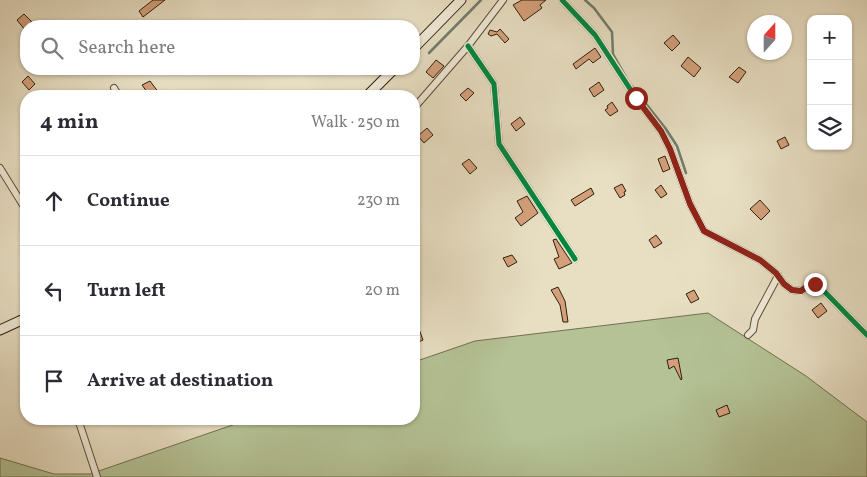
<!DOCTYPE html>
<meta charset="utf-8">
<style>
body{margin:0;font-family:Vollkorn,serif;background:#f2f2f3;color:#2b2b33}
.controls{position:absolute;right:15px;top:15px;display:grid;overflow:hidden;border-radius:10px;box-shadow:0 1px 4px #0004}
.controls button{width:45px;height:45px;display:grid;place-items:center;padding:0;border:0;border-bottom:1px solid #e1e1e2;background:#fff;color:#2b2b33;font:25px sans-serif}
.compass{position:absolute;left:747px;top:15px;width:45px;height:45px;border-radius:50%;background:#fff;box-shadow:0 1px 4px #0004;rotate:21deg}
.stop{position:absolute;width:15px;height:15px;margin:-11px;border:4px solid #8f2418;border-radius:50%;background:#fff}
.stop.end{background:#8f2418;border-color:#fff;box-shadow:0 1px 5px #0008}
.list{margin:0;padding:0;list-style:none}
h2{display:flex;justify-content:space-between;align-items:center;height:65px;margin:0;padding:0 20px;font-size:21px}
h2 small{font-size:16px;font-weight:400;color:#7c7c81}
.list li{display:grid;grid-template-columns:32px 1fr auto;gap:15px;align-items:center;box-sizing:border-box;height:90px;padding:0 20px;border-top:1px solid #e1e1e2}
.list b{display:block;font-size:19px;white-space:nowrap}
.list em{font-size:16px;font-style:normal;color:#7c7c81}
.icon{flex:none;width:28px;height:28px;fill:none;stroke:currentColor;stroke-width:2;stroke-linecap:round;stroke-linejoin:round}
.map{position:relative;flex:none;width:867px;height:477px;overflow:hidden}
.search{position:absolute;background:#fff;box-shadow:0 1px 4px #0004;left:20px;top:20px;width:400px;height:55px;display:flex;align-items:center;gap:12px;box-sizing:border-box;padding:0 18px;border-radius:20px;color:#7c7c81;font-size:19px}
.panel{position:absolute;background:#fff;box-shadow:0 1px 4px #0004;left:20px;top:90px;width:400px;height:335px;border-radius:20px}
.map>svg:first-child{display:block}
</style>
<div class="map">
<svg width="867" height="477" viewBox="0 0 867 477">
<rect width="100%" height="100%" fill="#e8dfc3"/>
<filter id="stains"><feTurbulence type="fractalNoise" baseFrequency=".004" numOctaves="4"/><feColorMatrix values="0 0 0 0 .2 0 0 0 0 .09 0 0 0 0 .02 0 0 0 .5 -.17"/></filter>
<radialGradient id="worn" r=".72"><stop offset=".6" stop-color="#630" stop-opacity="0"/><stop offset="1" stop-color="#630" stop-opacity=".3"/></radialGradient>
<!-- green -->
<path fill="#b4c295" stroke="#717051" d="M708,313L806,376L867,422V477H0V458L54,474H90L250,419H414V362L475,341Z"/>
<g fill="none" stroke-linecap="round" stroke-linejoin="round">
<!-- stream -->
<g stroke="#6e7e6e" stroke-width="2.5">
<path d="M585,0L594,8L612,32L613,54L626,77"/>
<path d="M429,53L481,0"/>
<path d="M632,86L666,129L677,146L686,173"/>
</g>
</g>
<!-- building -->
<g fill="#d4a07b" stroke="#2e1f0d">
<path d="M153,0H165L143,17L139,11Z"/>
<path d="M522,0H546L540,5L542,8L524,21L513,5Z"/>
<path d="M24,14L33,23L30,26H26L25,30L17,20Z"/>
<path d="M500,29L509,39L505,43L497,34L491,36L488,34L490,30L497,32Z"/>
<path d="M673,35L680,43L672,51L664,43Z"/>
<path d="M595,48L601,57L593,63L589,59L576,69L573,64Z"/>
<path d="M688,57L701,68L694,77L681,66Z"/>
<path d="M436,60L444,66L433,78L426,72Z"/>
<path d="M739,67L746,72L738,83L729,77Z"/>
<path d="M28,76L35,84L29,90L22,82Z"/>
<path d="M150,81L159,93L154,96H150L142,85Z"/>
<path d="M599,82L604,90L594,97L589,89Z"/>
<path d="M468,88L474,93L466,101L460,95Z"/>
<path d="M612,102L618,111L610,116L605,110L608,108L607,106Z"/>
<path d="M520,117L525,124L516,131L511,124Z"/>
<path d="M427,128L433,135L424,143L418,136Z"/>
<path d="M785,137L789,145L781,149L777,141Z"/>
<path d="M665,156L670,169L663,172L658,159Z"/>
<path d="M469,159L477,168L470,174L462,164Z"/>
<path d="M622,184L626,191L624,192L625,195L620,198L614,188Z"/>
<path d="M661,185L667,194L661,198L655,190Z"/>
<path d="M591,188L594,194L575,206L571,200Z"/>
<path d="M527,196L538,213L521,226L515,218L523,212L517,201Z"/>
<path d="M760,200L770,211L761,220L750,209Z"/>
<path d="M656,235L662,243L654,248L649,240Z"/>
<path d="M556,239L572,263L559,269L554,259L559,257L553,240Z"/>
<path d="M512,255L517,262L508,267L503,258Z"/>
<path d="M558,287L565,301L568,322H563L560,305L551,290Z"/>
<path d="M694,290L699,299L691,303L686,294Z"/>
<path d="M821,303L827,311L818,318L812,310Z"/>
<path d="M419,329L423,340L414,344V331Z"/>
<path d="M678,358L682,379L681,380L674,366L669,369L667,360Z"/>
<path d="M727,405L730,413L719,417L716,410Z"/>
</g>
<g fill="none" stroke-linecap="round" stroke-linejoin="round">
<!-- minor casing -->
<g stroke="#5c4f3a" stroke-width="8">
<g id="minor">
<path d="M562,0L595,35L636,98L661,131L670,149L690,204L704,231L760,260L776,273L784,284L792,290L801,291L809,285L815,284L820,287L867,335"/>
<path d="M468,46L494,84L499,144L575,259"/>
<path d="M114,88L119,96"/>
<path d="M414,108L468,46L503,0"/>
<path d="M0,168L26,210"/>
<path d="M748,335L753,330L755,319L778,276"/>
<path d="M78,419L97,477"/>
</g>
</g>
<!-- secondary casing -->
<g stroke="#2e1f0d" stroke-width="11">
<g id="secondary">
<path d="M414,48L461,0"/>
<path d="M367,96L394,69"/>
<path d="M0,330L26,318"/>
</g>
</g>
<!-- minor -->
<use href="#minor" stroke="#f0ead8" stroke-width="6"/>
<!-- secondary -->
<use href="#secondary" stroke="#f0ead8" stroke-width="9"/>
<!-- cycleway casing -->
<g stroke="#f0ead8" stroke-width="8">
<g id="cycleway">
<path d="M562,0L595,35L636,98L661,131L670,149L690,204L704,231L760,260L776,273L784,284L792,290L801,291L809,285L815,284L820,287L867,335"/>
<path d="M468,46L494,84L499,144L575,259"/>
</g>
</g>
<!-- cycleway -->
<use href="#cycleway" stroke="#00873e" stroke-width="5"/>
</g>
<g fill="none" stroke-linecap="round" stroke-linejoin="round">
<!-- route -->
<path stroke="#8f2418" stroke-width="6" d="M636,98L661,131L670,149L690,204L704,231L760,260L776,273L784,284L792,290L801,291L809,285L815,284"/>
</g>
<rect width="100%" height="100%" filter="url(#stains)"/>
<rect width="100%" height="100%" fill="url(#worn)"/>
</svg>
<div class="controls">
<button>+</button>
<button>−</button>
<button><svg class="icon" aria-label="layers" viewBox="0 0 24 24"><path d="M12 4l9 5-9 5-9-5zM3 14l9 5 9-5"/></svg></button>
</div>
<svg class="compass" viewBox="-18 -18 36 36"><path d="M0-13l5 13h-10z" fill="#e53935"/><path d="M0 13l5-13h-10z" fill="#7c7c81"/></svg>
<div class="stop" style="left:636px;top:98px"></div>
<div class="stop end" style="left:815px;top:284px"></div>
<div class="search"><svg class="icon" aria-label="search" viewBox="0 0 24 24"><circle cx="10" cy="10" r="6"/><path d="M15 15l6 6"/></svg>Search here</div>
<section class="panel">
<h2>4 min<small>Walk · 250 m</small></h2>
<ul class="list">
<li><svg class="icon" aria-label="ahead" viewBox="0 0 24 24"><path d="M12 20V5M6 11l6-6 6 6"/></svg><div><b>Continue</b></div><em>230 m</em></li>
<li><svg class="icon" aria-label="left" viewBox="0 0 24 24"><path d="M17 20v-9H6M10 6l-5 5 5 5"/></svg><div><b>Turn left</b></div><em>20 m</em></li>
<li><svg class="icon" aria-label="arrive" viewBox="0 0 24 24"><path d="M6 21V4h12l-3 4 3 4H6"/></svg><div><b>Arrive at destination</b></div></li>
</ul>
</section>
</div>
